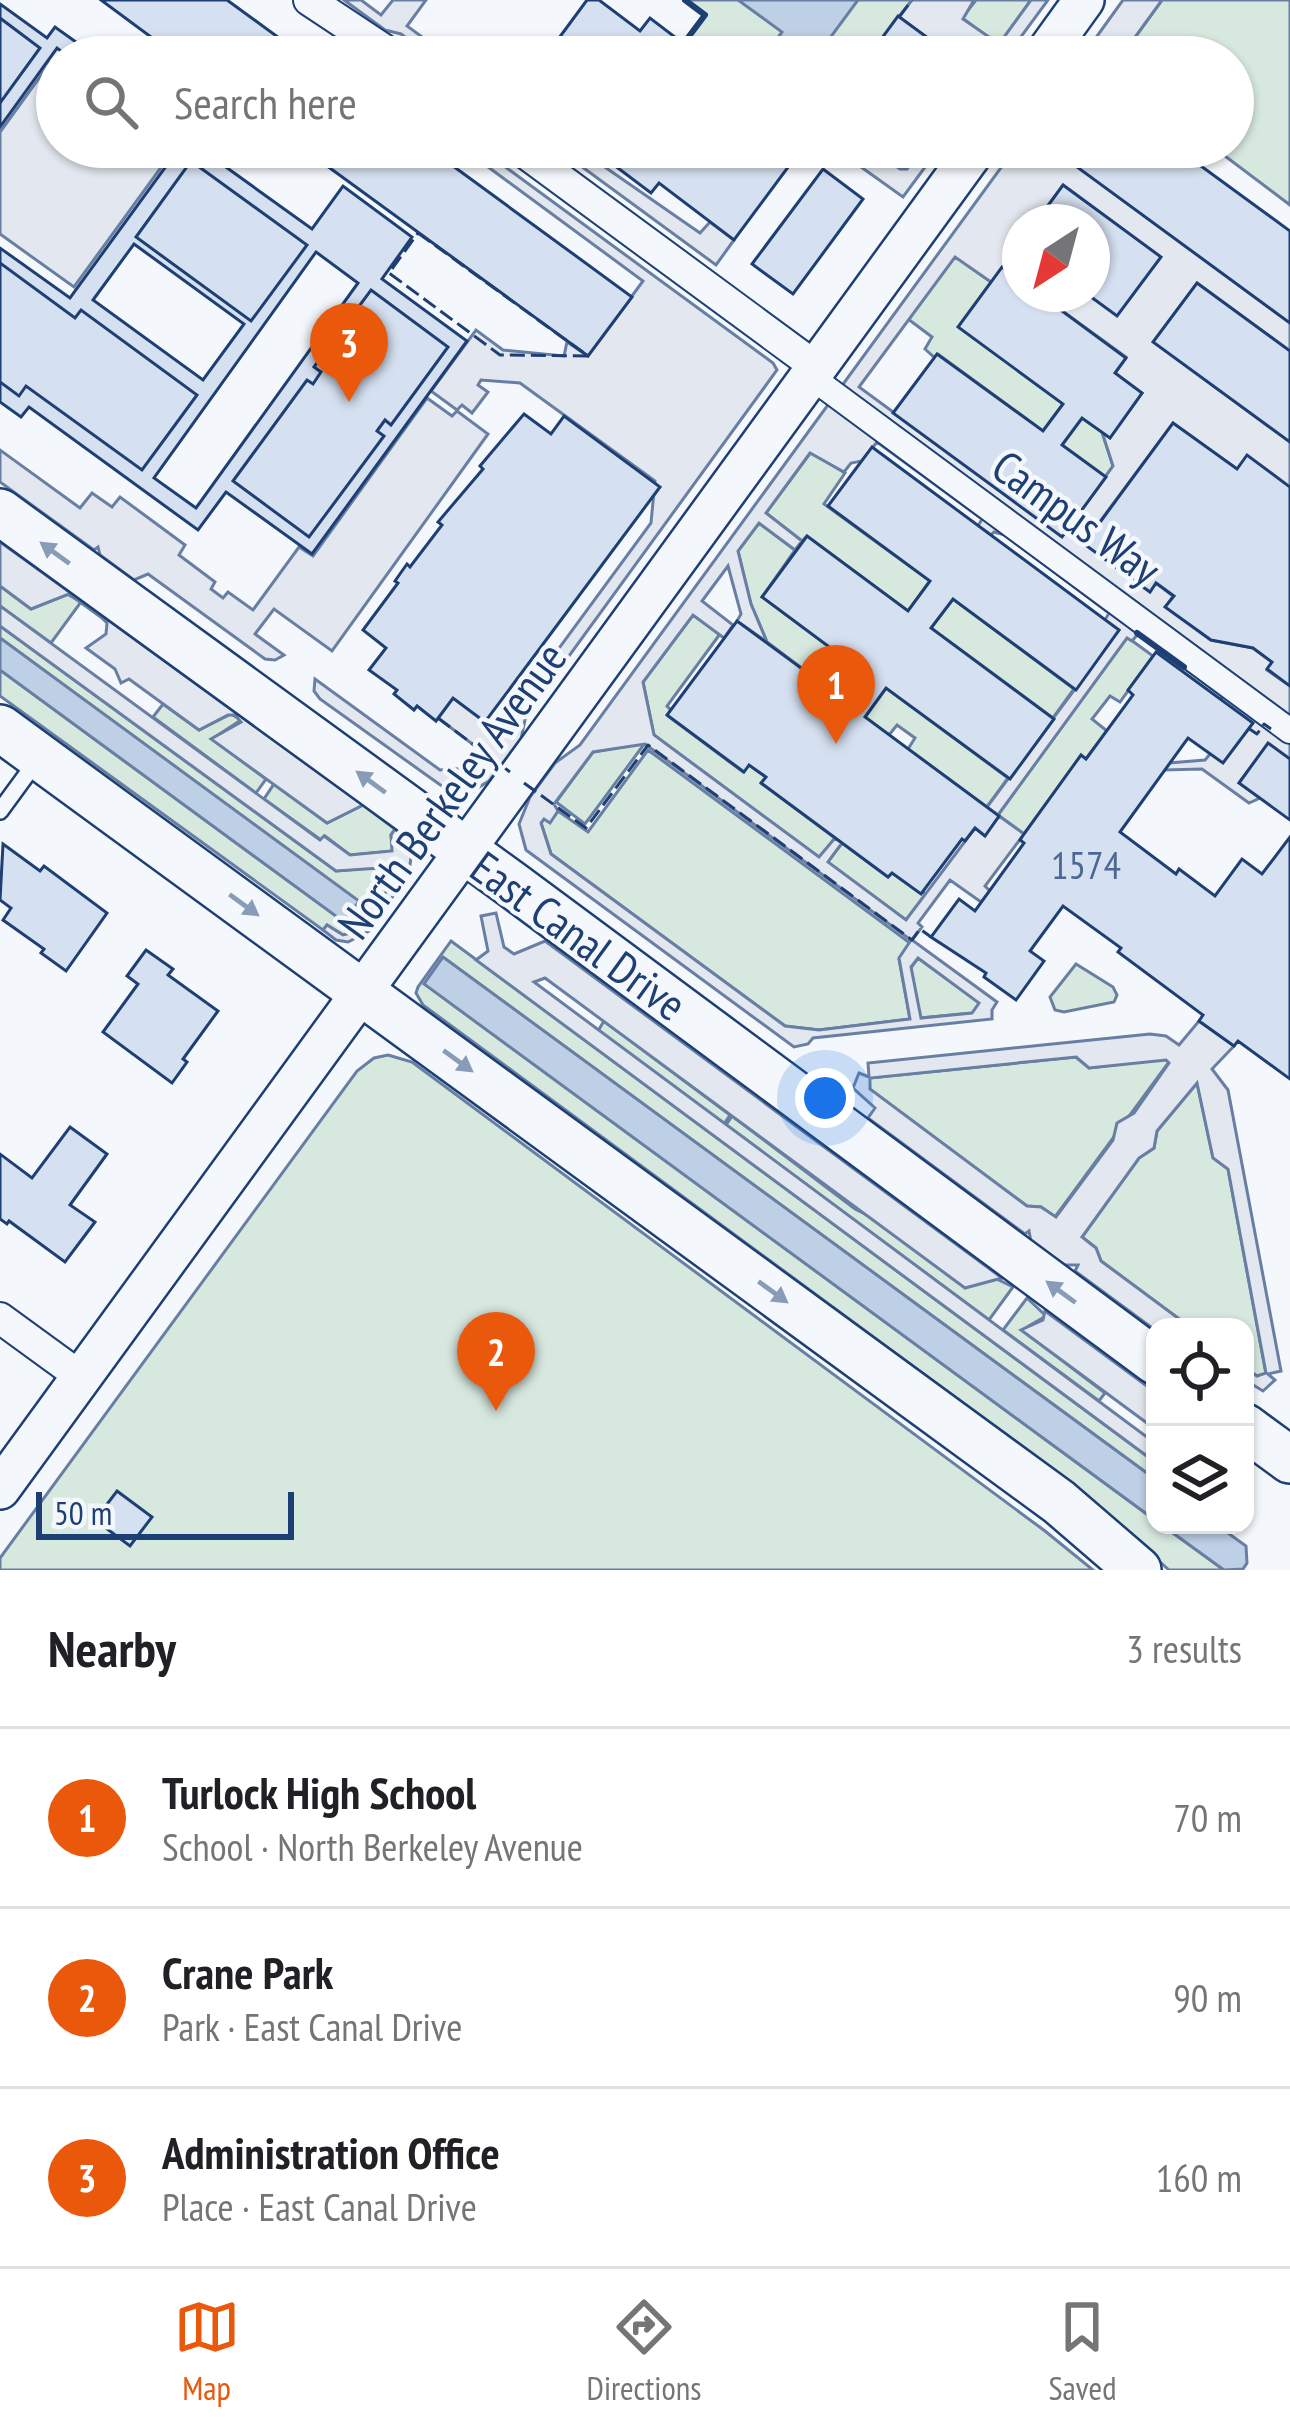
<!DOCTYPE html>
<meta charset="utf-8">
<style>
body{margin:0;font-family:"PT Sans Narrow",sans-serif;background:#f6f6f6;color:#202124}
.controls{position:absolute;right:36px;bottom:36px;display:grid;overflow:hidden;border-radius:24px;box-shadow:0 3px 9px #0004}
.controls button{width:108px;height:108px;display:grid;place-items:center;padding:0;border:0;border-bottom:3px solid #e0e0e0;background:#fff;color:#202124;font:60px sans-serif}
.compass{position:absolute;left:1002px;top:204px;width:108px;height:108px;border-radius:50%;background:#fff;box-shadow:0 3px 9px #0004;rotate:216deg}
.scale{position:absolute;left:36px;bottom:30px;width:258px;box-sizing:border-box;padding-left:12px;border:6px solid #1d3f73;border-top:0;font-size:33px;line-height:42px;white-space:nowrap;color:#1d3f73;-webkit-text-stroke:9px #f4f7fb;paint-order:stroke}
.you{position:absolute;left:825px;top:1098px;width:42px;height:42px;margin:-30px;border:9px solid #fff;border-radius:50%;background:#1a73e8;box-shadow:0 0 0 18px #1a73e833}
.badge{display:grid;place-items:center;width:78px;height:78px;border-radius:50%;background:#ea580c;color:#fff;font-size:39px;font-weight:700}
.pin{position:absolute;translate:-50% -99px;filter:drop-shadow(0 3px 6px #0008)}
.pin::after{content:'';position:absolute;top:63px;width:42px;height:36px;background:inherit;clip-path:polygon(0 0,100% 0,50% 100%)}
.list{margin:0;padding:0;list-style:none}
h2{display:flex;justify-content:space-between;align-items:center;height:156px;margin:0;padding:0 48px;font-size:51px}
h2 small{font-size:39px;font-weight:400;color:#757577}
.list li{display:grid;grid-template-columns:78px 1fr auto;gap:36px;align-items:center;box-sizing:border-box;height:180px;padding:0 48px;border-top:3px solid #e0e0e0}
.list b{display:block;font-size:45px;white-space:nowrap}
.list p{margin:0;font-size:39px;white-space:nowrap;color:#757577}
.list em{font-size:39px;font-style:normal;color:#757577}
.icon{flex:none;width:66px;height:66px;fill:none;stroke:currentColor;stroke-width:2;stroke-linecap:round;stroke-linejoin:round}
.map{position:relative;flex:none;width:1290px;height:1570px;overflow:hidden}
.search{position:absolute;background:#fff;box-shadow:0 3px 9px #0004;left:36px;right:36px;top:36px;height:132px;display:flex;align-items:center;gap:30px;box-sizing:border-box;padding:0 42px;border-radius:66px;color:#757577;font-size:45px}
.sheet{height:696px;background:#fff}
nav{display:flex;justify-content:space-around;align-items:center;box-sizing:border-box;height:168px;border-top:3px solid #e0e0e0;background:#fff;font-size:33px;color:#757577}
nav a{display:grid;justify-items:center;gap:6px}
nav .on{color:#ea580c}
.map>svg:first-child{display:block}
</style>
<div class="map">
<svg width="1290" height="1570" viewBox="0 0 1290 1570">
<rect width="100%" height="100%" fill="#f4f7fb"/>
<!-- green -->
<g fill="#d7e8df" stroke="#687fa3" stroke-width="3">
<path d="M685,0H912L900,17L932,41L921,57H712L687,39L705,15Z"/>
<path d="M976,0H1031L999,45L962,18Z"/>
<path d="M1162,0H1290V205L1213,147H1233V57H1128L1133,40Z"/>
<path d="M955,256L991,282L1063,404L1043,431L938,354L934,357L925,349L932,337L908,319Z"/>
<path d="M1082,418L1102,432L1113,466L1106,477L1062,445Z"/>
<path d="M811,452L845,473L824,504L930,581L908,611L807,536L802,541L766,513Z"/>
<path d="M759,523L795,550L762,597L863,672L843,699L767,642L751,604L738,551Z"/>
<path d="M0,586L31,609L67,594L81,602L51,643L0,606Z"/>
<path d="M953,599L1074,689L1053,718L931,628Z"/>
<path d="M693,615L720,634L667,706L671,710L668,716L743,772L749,765L766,777L762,784L835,838L820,858L654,735L643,682Z"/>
<path d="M0,626L336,871L395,866L396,879L356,932L343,935L327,925L323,930L0,696V670L343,921L359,902L0,638Z"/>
<path d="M1127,637L1153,656L1120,702L1110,696L1092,719L1107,731L1086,759L1081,756L1024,834L998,815Z"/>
<path d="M886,688L1008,778L987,807L908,749L915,738L897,725L889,735L865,717Z"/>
<path d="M163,704L199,730L231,714L241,720L212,739L266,779L256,793L153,717Z"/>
<path d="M645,743L585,824L556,802L593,752Z"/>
<path d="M648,750L910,943L899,959L910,1019L819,1030L785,1026L551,854L541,823L544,818L550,822L558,811L588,832Z"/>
<path d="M274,784L327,823L363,805L395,829L391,835L393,851L350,855L325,836L321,840L264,799Z"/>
<path d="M842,843L888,877L892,873L926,894L906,920L827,862Z"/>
<path d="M451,941L1155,1462V1479L444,958L425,984L1155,1520V1525H1162L1224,1570H1169L1073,1484L423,1005L416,993L418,987Z"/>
<path d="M918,958L980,1003L973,1013L920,1018L911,968Z"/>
<path d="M1076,964L1113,987L1117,995L1114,1002L1064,1012L1055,1010L1050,997Z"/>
<path d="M604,1021L730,1115L724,1124L598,1031Z"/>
<path d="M388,1055L412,1062L1045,1531L1093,1570H0V1558L357,1071L374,1058Z"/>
<path d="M1076,1057L1089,1068L1166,1059L1169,1062L1055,1217L1041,1207L1027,1206L869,1089V1078Z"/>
<path d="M1197,1083L1213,1158L1228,1169L1266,1374L1257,1376L1245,1368V1327H1190L1101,1261L1096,1248L1082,1237L1139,1158L1154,1148L1157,1131Z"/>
<path d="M732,1116L855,1209L1013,1287L989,1320L726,1125Z"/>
<path d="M1027,1298L1046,1316L1022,1330L1105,1393L1099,1401L1003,1330Z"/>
</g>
<!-- parking -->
<g fill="#e3e8f0" stroke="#687fa3" stroke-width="3" fill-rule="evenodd">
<path d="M344,0H361L381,15L393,0H426L407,26L425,39L419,48L401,34L385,30Z"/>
<path d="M912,0H974L963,19L999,44L1031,0H1048L1006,57H951L937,47L929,57H921L932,41L899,17Z"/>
<path d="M1123,0H1162L1133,40L1128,57H1082Z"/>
<path d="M50,63L57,68V147H166L173,151L74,287L0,234V132Z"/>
<path d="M461,147H478L773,363L777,370L526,715L521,739L489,781L469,793L453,794L320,699L314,691L315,679L440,770L471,768L483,752L438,718L453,698L485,722L502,726L651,523L655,481L520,383L481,380L478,385L488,392L472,413L462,405L457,410L431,391L476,330L503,350L564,356L567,342L588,356L643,281Z"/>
<path d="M555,147H576L700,233L710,222L734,240L716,265Z"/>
<path d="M833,147H871L900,169H907L924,147H940L903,197Z"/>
<path d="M1016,147H1091L1078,167L1290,323V351L1197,283L1154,342L1290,442V487L1237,469L1173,423L1084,543L1150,591L1156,583L1173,596L1166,607L1211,640L1253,648L1272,662L1267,670L1290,686V759L1268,744L1239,783L1260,798L1249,803L1202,769L1164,770L1169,763L1205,760L1210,754L1222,696L1138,634L1132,641L1127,638L998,815L987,807L1119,630L1105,620L1109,613L1005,535L994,532L991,535L978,526L982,519L877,442L862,461L851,463L844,472L810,453L766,513L802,541L795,550L759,523L738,551L751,604L767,642L737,621L741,614L728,566L702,601L733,625L724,638L693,615L643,682L654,735L819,857L835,838L842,843L828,862L906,920L975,828L985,835L999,816L1024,834L985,886L990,891L981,902L950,880L918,923L922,927L912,940L997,1002L992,1010V1019L813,1038L808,1044L794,1047L526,850L519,824L530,797L555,763L580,745ZM1063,185L1160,257L1117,315L1087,294H1039L1126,357L1115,373L1142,393L1110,438L1102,432L1113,466L1062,536L859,387L955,257L991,282L1020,280V222H1036ZM645,744L911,940L899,958L910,1019L819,1030L785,1026L551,854L541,823L544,819L550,823L558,811L554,804L593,752ZM918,958L979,1003L972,1013L921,1018L911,967Z"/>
<path d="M427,398L452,416L457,411L488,434L332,651L274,609L255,634L284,655L275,660L265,659L148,574L134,580L100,555L98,547L94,550L0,482V450L80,508L92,493L112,507L120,497L185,545L179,555L215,582L211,589L223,598L228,592L253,610L299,547L313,556Z"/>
<path d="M0,542L122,630L363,805L327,823L211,739L241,722L235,715H228L199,730L129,679L121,683L115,669L86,648L106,634L107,623L102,618L69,594L31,609L0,586Z"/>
<path d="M0,606L320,840L324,836L350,855L392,851L391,835L395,829L402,835L411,857L409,873L369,931L348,942L336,940L323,930L327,925L343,935L356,932L396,879L394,867L336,871L0,626Z"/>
<path d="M496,913L504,947L514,954L545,941L1002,1278L965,1288L545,978L534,982L1155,1443V1462L476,960L488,951L481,916Z"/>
<path d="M1199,1021L1234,1046L1212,1069L1228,1090L1281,1371L1268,1374L1275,1380L1263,1391L1245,1380V1368L1257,1376L1266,1373L1228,1169L1213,1158L1197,1083L1157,1131L1154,1148L1139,1158L1082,1237L1096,1248L1101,1261L1190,1327L1155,1330L1075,1271L1078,1265H1062L1031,1242L1029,1231L1025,1234L868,1118L875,1108L853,1088L859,1073L869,1077L868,1063L1150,1034L1166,1036L1179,1045ZM1076,1057L1089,1068L1166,1060L1169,1063L1134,1113L1117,1123L1113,1140L1056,1217L1041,1207L1027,1206L870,1089V1078Z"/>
<path d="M1045,1311L1155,1392V1429L1021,1330L1043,1320Z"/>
</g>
<!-- water -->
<g fill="#bed0e5" stroke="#687fa3" stroke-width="3">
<path d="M738,0H858L816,57H764L782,32Z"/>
<path d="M0,638L359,901L344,922L0,670Z"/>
<path d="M443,957L1155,1479V1520L424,984Z"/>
<path d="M1162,1525H1217L1246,1546L1247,1563L1243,1569L1224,1570Z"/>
</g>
<!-- building -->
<g fill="#d5e0f0" stroke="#1d3f73" stroke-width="3" fill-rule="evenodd">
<path d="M101,0H227L305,57H178Z"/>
<path d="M587,0H599L640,31L650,18L701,57H578L580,54L559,38Z"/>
<path d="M0,4L47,38L55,27L97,57H69L57,48L0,127Z"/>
<path d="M898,16L932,41L921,57H868Z"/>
<path d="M0,18L40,48L0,103Z"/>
<path d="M180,147H198L312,229L343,186L412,237L382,279L467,341L312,554L226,492L198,530L29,407L21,417L0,402V248L70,298ZM134,244L244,324L203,380L93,300ZM316,252L358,283L196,508L154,478Z"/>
<path d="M301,147H427L632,297L588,356Z"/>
<path d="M590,147H803L734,240L659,183L651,193Z"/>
<path d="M1091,147H1175L1290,231V323L1077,167Z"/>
<path d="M191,161L307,245L251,321L136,237Z"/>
<path d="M823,169L863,199L793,294L752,264Z"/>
<path d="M1063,185L1161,257L1117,316L1087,294H1092V222H1036Z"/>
<path d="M0,263L75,318L81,310L197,395L142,470L26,386L19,396L0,382Z"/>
<path d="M1002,267L1020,280V294H1039L1126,358L1115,373L1142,393L1110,438L1082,418L1062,445L1106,477L1062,537L893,413L937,354L1043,431L1063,404L958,327Z"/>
<path d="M1197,283L1290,351V442L1153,342Z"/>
<path d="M371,290L448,347L391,425L385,420L377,431L384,436L309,537L233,481L307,380L313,384L321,372L314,367Z"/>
<path d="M524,414L551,434L564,416L660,487L485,722L453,698L436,721L417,706L414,710L394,694L397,690L369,670L386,648L363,630L398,583L395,581L407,564L410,567L442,525L438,522L483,469L480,466Z"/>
<path d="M1173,423L1237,469L1247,455L1290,487V686L1267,669L1272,662L1253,648L1211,640L1165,607L1174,596L1156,583L1150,592L1084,544Z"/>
<path d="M872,447L1119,630L1076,690L953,599L931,628L1054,719L1010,779L886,688L865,717L999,816L985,836L975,828L965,841L962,839L921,894L892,873L888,877L761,783L766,777L749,765L744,772L667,715L737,621L843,699L863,672L762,597L807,536L908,611L930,581L828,506Z"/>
<path d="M1156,652L1253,723L1223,763L1188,738L1120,832L1176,874L1179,869L1215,896L1242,859L1262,874L1290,837V1079L1238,1041L1234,1046L1199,1021L1203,1015L1118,952L1121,948L1063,906L1030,951L1044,961L1016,1000L984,977L986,973L931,937L959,899L975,911L1024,843L1020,840L1024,834L1081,755L1086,759L1133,695L1128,690Z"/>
<path d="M1268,743L1290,759V820L1239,783Z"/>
<path d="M3,844L40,871L44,866L107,913L66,971L41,953L44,949L3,920L11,908L0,900Z"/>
<path d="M146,950L173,969L168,975L218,1011L183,1059L187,1062L172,1083L103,1032L138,984L127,976Z"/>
<path d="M70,1127L107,1154L70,1205L95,1222L65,1262L9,1221L7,1224L0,1219V1154L32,1178Z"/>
<path d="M117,1491L152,1517L130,1546L95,1520Z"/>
</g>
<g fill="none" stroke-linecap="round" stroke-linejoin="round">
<!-- service casing -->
<g stroke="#1d3f73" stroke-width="20">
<path id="service" d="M0,811L38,759"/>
</g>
<!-- pedestrian casing -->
<g stroke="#1d3f73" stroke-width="28">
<path id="pedestrian" d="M810,376L1290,731"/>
</g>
<!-- minor casing -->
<g stroke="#1d3f73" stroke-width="34">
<g id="minor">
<path d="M309,0L395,57"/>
<path d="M517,147L816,367"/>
<path d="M0,1318L81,1377"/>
</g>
</g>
<!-- tertiary casing -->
<g stroke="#1d3f73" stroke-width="44">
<g id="tertiary">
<path d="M1043,57L1084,0"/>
<path d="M0,1489L977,147"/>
</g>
</g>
<!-- secondary casing -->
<g stroke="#1d3f73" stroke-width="50">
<g id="secondary">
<path d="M0,512L514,886L1155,1361"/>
<path d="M0,728L1059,1502L1138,1570"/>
<path d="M1245,1427L1290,1460"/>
</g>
</g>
<!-- service -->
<use href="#service" stroke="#f4f7fb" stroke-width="15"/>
<!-- pedestrian -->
<use href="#pedestrian" stroke="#f4f7fb" stroke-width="24"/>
<!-- minor -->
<use href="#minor" stroke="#f4f7fb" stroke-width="30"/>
<!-- tertiary -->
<use href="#tertiary" stroke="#f4f7fb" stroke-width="39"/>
<!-- secondary -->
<use href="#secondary" stroke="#f4f7fb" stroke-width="45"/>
<!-- fence -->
<g stroke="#1d3f73" stroke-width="3" stroke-dasharray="15 6" stroke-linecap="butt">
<path d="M899,17L912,0"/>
<path d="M418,233L588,356L500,355L389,273Z"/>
<path d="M438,718L510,772"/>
<path d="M1248,728L1257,734L1264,724L1271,729"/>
<path d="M524,783L586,828L648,745L912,940L920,929L931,937"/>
</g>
<!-- wall -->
<g stroke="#1d3f73" stroke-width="6">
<path d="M685,0L705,15L687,39L712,57"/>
<path d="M1137,633L1184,667"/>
</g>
</g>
<!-- one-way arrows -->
<defs><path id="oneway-solid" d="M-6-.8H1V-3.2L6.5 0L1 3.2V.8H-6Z" transform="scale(3)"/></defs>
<g fill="#889bb7">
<use href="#oneway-solid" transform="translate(55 553) rotate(-144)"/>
<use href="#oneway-solid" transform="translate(371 782) rotate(-144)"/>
<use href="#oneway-solid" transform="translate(244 905) rotate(36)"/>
<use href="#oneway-solid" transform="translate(458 1061) rotate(36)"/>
<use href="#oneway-solid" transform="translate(773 1292) rotate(36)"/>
<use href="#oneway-solid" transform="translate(1061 1292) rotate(-144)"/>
</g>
<g text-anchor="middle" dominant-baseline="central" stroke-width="9" stroke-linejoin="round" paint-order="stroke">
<!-- number labels -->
<g font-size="39" fill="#4b6792">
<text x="1086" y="864">1574</text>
</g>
<!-- street labels -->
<g font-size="45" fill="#1d3f73" stroke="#f4f7fb">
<text transform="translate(1077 517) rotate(36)">Campus Way</text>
<text transform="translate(451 790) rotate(-54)">North Berkeley Avenue</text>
<text transform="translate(579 935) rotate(36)">East Canal Drive</text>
</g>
</g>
</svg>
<div class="controls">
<button><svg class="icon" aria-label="locate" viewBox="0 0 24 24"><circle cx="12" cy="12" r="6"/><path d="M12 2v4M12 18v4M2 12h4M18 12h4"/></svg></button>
<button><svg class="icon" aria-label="layers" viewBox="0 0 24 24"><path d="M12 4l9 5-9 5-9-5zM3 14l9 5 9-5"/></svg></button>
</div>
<svg class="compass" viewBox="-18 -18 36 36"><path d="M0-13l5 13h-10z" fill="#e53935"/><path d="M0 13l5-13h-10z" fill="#757577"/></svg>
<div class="scale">50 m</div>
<div class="you"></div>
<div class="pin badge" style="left:836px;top:744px">1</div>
<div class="pin badge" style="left:496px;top:1411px">2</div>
<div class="pin badge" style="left:349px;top:402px">3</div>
<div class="search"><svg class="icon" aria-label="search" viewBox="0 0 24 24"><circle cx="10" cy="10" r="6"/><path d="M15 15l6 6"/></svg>Search here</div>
</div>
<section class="sheet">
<h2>Nearby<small>3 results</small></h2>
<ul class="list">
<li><span class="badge">1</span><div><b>Turlock High School</b><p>School · North Berkeley Avenue</p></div><em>70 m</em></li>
<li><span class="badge">2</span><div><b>Crane Park</b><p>Park · East Canal Drive</p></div><em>90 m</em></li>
<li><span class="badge">3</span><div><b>Administration Office</b><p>Place · East Canal Drive</p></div><em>160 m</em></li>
</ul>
</section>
<nav>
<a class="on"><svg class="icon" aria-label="map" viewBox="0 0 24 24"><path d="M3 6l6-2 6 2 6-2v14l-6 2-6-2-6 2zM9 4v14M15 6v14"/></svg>Map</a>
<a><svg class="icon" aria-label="directions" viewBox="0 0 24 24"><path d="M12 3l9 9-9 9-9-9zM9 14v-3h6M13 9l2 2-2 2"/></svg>Directions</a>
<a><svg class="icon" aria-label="saved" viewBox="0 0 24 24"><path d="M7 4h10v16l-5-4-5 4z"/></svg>Saved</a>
</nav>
